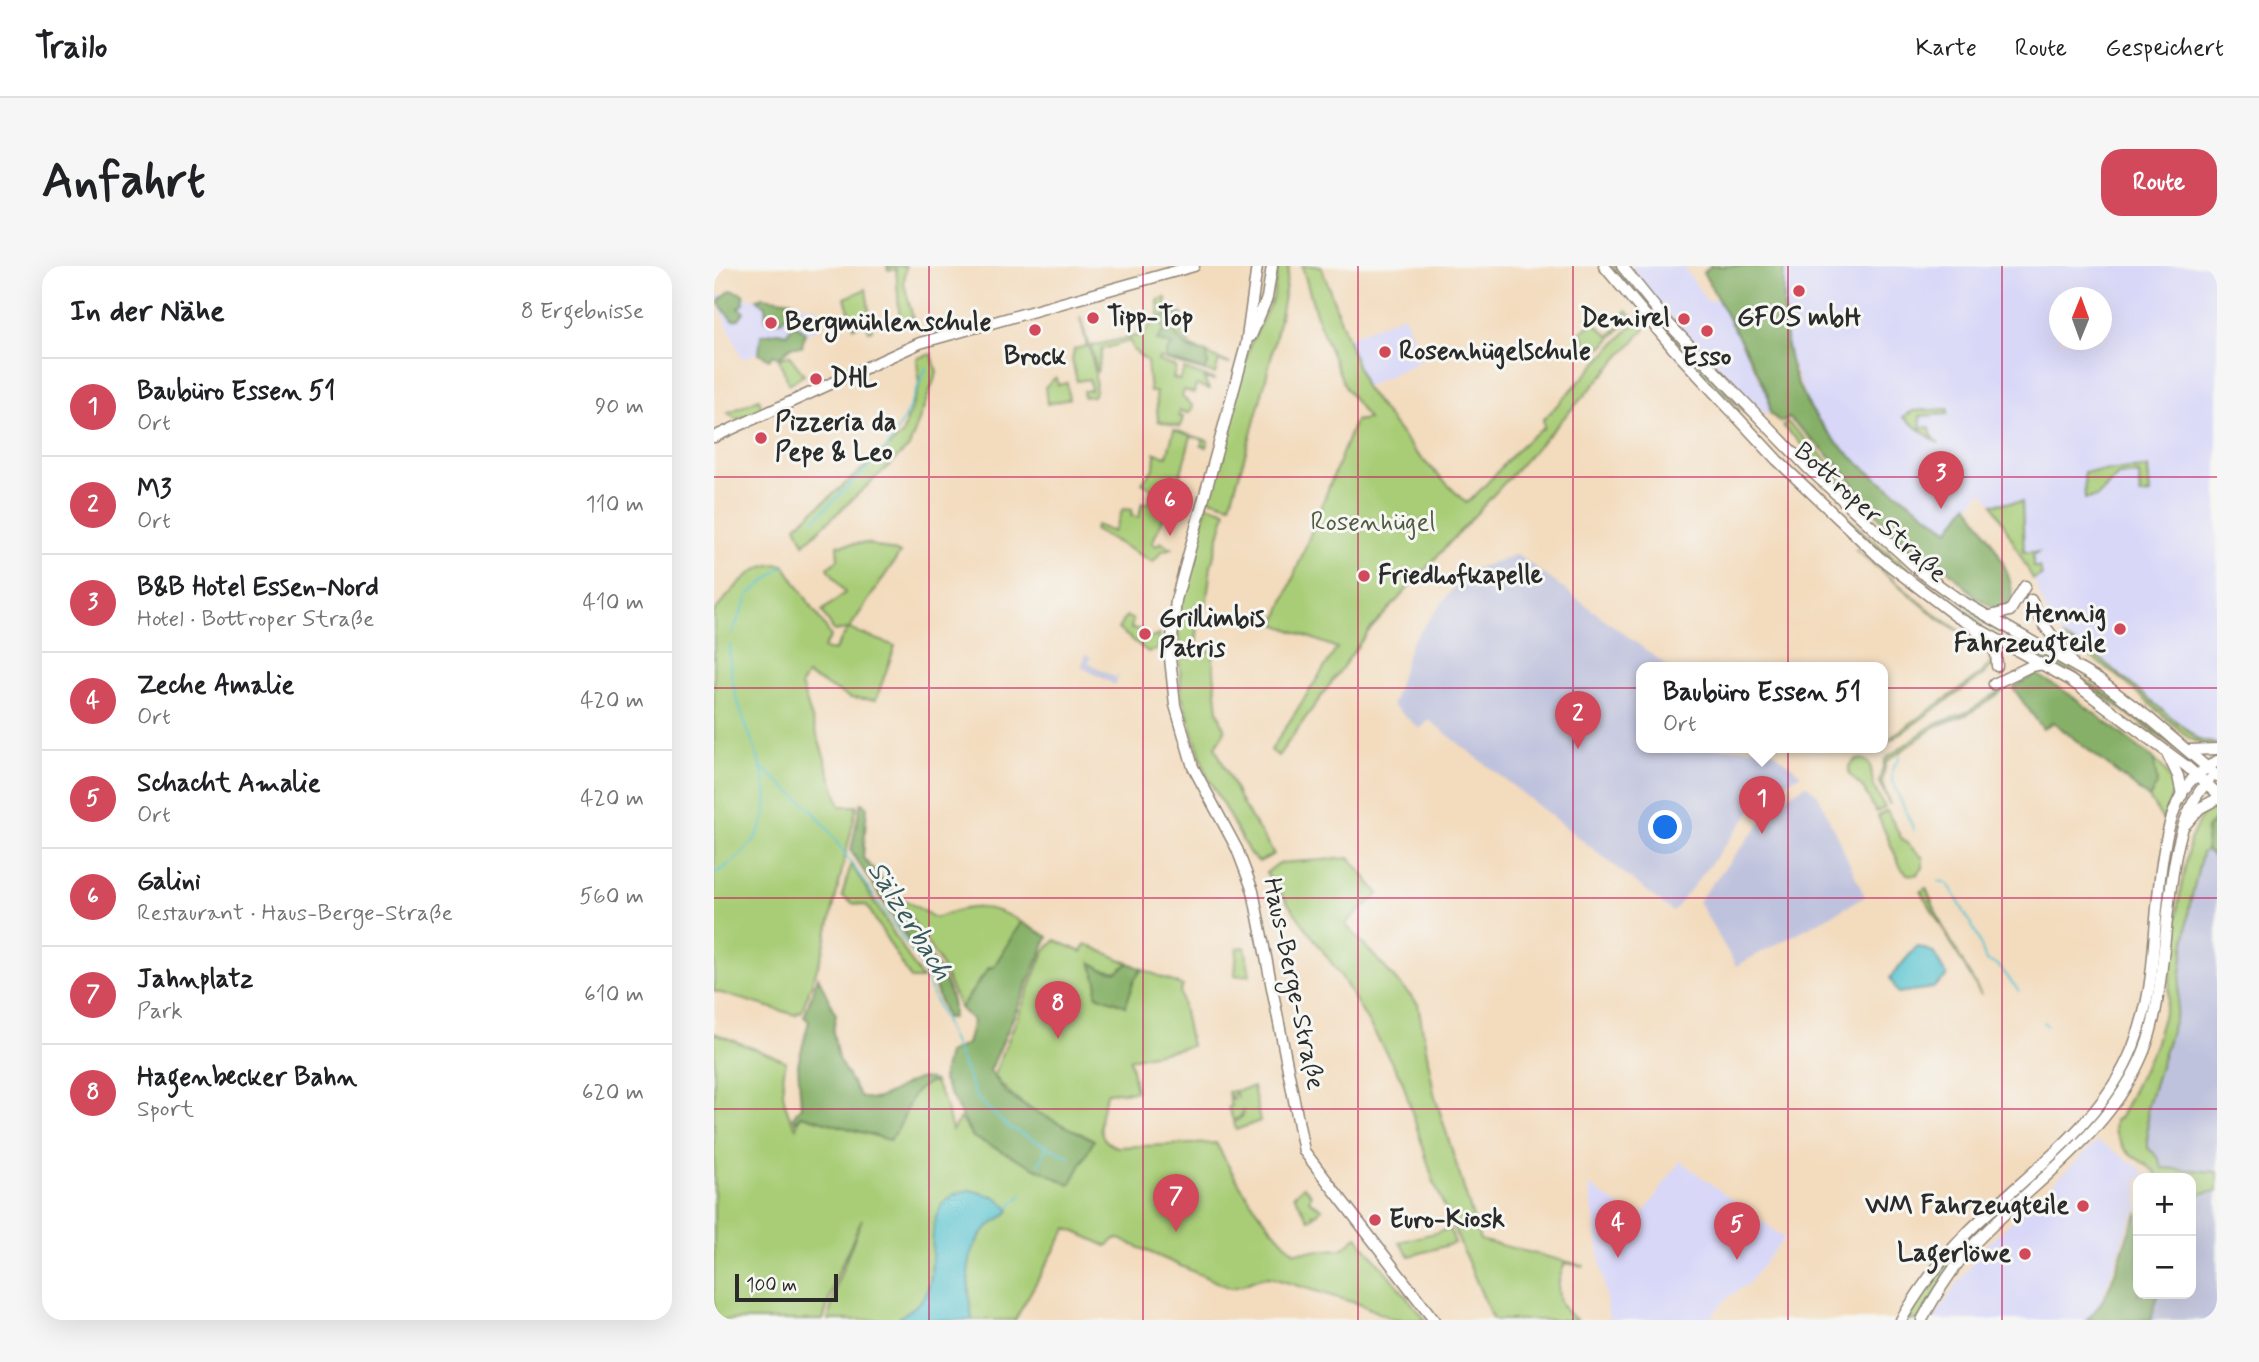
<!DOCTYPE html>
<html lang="de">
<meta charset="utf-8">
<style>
body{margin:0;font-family:Mynerve,sans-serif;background:#f6f6f6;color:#202124}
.controls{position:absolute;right:21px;bottom:21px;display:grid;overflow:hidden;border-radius:14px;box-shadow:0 7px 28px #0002}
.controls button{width:63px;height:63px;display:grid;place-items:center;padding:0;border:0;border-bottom:2px solid #e0e0e0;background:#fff;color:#202124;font:35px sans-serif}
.compass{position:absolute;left:1335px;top:21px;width:63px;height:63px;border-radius:50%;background:#fff;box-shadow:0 7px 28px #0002;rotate:1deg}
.scale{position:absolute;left:21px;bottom:18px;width:103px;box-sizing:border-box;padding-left:7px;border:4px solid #2b2b2b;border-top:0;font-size:19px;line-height:24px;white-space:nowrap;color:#2b2b2b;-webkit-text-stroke:5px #f6f6f2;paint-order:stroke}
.you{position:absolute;left:952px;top:562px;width:24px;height:24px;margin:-18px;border:5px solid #fff;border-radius:50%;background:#1a73e8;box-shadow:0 0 0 10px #1a73e833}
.badge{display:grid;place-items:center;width:46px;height:46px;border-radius:50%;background:#d1495b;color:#fff;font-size:23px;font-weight:700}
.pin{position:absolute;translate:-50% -58px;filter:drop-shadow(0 2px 4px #0008)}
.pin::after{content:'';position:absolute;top:37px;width:24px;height:21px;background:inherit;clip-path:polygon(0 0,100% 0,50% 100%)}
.popup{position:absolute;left:922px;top:396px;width:252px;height:91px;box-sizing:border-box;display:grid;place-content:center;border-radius:14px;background:#fff;filter:drop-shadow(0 2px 5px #0005);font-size:23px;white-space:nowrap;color:#757577}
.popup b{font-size:26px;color:#202124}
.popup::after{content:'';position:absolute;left:50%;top:100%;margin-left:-14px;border:14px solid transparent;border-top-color:#fff}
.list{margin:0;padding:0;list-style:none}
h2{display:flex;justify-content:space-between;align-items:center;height:91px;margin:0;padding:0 28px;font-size:30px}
h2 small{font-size:23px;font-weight:400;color:#757577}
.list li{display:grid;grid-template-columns:46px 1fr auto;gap:21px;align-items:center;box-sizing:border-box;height:98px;padding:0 28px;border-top:2px solid #e0e0e0}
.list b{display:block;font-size:26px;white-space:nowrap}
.list p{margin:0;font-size:23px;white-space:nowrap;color:#757577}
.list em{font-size:23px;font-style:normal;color:#757577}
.map{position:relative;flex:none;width:1503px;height:1054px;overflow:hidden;border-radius:21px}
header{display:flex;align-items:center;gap:42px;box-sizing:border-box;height:98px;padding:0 35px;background:#fff;border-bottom:2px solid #e0e0e0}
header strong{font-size:33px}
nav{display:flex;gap:38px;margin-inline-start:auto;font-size:24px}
.intro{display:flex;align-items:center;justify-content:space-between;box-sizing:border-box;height:168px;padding:0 42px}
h1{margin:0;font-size:49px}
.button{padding:18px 32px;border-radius:21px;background:#d1495b;color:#fff;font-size:24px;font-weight:700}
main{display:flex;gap:42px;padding:0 42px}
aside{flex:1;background:#fff;border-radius:21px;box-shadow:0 7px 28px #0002}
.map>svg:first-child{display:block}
</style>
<header>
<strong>Trailo</strong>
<nav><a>Karte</a><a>Route</a><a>Gespeichert</a></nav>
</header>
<div class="intro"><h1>Anfahrt</h1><a class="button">Route</a></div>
<main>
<aside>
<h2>In der Nähe<small>8 Ergebnisse</small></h2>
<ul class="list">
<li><span class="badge">1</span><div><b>Baubüro Essen 51</b><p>Ort</p></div><em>90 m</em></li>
<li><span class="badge">2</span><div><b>M3</b><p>Ort</p></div><em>110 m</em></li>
<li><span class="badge">3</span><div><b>B&amp;B Hotel Essen-Nord</b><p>Hotel · Bottroper Straße</p></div><em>410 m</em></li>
<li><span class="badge">4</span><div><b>Zeche Amalie</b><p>Ort</p></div><em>420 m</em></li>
<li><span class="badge">5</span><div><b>Schacht Amalie</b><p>Ort</p></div><em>420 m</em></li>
<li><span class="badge">6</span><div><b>Galini</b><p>Restaurant · Haus-Berge-Straße</p></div><em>560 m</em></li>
<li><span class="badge">7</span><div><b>Jahnplatz</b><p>Park</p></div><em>610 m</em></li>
<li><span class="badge">8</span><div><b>Hagenbecker Bahn</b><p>Sport</p></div><em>620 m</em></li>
</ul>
</aside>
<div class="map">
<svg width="1503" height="1054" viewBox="0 0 1503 1054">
<rect width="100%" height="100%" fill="#f6f6f2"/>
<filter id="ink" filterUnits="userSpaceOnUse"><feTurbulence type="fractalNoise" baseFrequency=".0143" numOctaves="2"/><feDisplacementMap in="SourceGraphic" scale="14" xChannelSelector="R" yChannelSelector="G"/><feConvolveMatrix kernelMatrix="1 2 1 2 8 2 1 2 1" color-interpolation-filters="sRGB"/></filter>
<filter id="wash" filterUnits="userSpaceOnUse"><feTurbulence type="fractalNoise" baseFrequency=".00686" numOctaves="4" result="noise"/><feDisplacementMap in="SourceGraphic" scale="28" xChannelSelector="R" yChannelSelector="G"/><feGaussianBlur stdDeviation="1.57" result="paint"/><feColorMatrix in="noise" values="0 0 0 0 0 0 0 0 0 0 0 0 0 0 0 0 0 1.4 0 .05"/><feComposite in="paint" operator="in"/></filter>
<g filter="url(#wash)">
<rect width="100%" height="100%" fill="#f3dbbd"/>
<!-- built -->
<g fill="#d8d7f8" fill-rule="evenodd">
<path d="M916,0H969L994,36L1003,32L1055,132L1056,143L1052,149L940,34Z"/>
<path d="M1070,0H1503V478L1494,480L1486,475L1384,391L1349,371L1334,350L1311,291L1308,236L1279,238L1268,225L1235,264L1134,189L1119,175L1095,141L1073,83ZM1346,32H1388V74H1346Z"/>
<path d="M0,28L103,41L104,47L100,50L105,63L28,93Z"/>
<path d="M690,49L709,94L651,121L631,73Z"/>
<path d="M1384,875L1425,901L1433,912H1424V943L1415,957L1384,1044L1372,1054H1218L1267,984Z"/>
<path d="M966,895L1070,972L1035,1017L1013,1032L994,1054H895L875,919L925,954Z"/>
</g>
<!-- industrial -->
<g fill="#bfc2dd">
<path d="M803,288L956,402H927V482H1055L1087,508L1058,525L1043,538L959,646L715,454L706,463L678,439L697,377L752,306Z"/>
<path d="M372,388L377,391L375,397L402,412L406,407L401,419L367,401Z"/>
<path d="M1093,519L1104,529L1151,631L1022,700L984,635L1054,548L1076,528Z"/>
<path d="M1492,584L1503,594V906H1476L1448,903L1430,890L1433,824L1458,766L1475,642L1488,587Z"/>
<path d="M1500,924L1503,925V1054H1437L1444,1028H1477V929Z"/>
</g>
<!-- green -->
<g fill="#a9cd77" stroke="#6a7c51" stroke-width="2">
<path d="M173,0H192L190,17L199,52L186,56L182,3L174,4Z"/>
<path d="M564,0H575C563,81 540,160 516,239L492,232L537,77L559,32Z"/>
<path d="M588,0H607L651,121L702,187L752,237C781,215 798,181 830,162L829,154L926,51L931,63L654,366L564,490L557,484L623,382L561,358L641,155L654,153L631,121L604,55Z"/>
<path d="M896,0H899L932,41L1033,148L982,101Z"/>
<path d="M152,23L158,64L155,65L151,56L140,61L131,32Z"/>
<path d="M452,32L453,49L468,48L465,64L477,81L516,98L505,95L501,108L445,92L444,95L462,101L459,112L466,114L470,103L501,114L490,113L495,123L482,119L480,127L470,124L468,131L479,140L475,147L466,145L465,150L469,151L466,161L444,155L442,126H436L433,95L419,84L416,75L388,83L383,107L377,80L426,69L435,62V59L445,55L444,34Z"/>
<path d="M913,45L918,50L889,81L872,78L867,66L878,58L873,50L895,70L911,55L907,50Z"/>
<path d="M366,51C371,68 388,116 379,130L370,131L369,125L377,124L375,113L363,115L358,95L360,83L373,80Z"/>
<path d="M218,88L223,106L195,181L90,278L82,260L188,169L205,120L203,92Z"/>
<path d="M75,89L90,109L75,118L65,93Z"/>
<path d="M342,111L344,119L353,117L355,133L333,138L331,121Z"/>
<path d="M45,133L48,144L23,154L14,147Z"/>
<path d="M1234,143V148L1206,150L1207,162L1216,161L1217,168L1225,178L1189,151L1199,145Z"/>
<path d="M1073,156L1126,207L1152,241L1069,160Z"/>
<path d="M460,164L494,175L493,181L487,180L489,173L477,170L456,248H451L438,277L443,280L446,276L458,282L448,285L439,296L380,264L382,259L399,266L409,243L418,244L417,250L425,251L428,237L434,238L438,223L428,217L440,202L441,187L453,190Z"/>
<path d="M1434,202L1436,228L1426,229L1425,208L1404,209L1383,231L1371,233L1370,206Z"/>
<path d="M1099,218L1150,267L1214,319L1293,368C1220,341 1153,274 1097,220Z"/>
<path d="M1308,236L1310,286H1324L1319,289V301H1325L1328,309L1319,313L1279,238Z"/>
<path d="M493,239L512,245L497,300L492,341H485L482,384L498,385L504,445L511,465L501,481L529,539L560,588L545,596L536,588L492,508L467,427L464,347Z"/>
<path d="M152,277L186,287L135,363L181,380L162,434L136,432L93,409L87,419L126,540H143L109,686L87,747L84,746L82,749L0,725V346C18,325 40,293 70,299L117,370L109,383L120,385L134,363L120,365L108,345L131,327L114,302L124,293L123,279Z"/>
<path d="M1141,283L1221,348L1269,380L1225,353Z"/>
<path d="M412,350L419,354L417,363H427L431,374L446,369L443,384L434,386L404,363Z"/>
<path d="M1349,371L1384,391L1485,474L1503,478L1491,480L1475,472L1406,412Z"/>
<path d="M1321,384C1378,415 1429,453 1478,495L1391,431L1319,387Z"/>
<path d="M1281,390L1280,398L1268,410L1169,480L1184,466L1267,408Z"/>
<path d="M1310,409L1275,435L1254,448L1221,461L1172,496L1168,517L1176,539L1165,516L1171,493L1219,459L1255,445Z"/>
<path d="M1143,493C1162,493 1155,507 1160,520C1162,527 1167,534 1171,542L1162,546L1149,522L1135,508V500Z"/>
<path d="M1440,493L1451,504L1460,523L1449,554L1435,532L1443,519Z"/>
<path d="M1503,542L1502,552L1493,563L1492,584L1488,587L1475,642L1462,749L1433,842L1434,882L1444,891L1448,902L1503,906V925L1477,929V912H1442V906L1411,884L1400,865L1401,854L1406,851L1441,779L1454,733L1464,639L1476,574L1488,549Z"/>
<path d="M1173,545L1188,573L1209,592V602L1202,609L1193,608L1187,602L1164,550Z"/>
<path d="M636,592L665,628L631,658L704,738L720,827L766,974L870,1000L851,997C841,1019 840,1042 864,1054H779L720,917L688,814L627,710L552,607L565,597Z"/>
<path d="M137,598L208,713H197L153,640L138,637L128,630Z"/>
<path d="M1212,622L1227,657L1267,729L1207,625Z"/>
<path d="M181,628L221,652C255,639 275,636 307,656L279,702L275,701L246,742L225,695Z"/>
<path d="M341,674L368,686L372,678L415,697L403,706L387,703L379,697L411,740L420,714L428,703L469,720L466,726L477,780L416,793L422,825L393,827C386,848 378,873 403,881L502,877C523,918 547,954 580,986L628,983L643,971L712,1054H680L648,1039L555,1011C540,1011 530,1022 516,1022L406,973H401L393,980L353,962L301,1054H114L124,1015L148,953L123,1009L109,1054H0V767L72,795C66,821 68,839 82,862L87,849L176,874C198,849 188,824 220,815L230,835L238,864L246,852L259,871L356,918L380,874C344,856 303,843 280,809L330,686Z"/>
<path d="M531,681L536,709L521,710L523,682Z"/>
<path d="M539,821L546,855L522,864L520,856L528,851L530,844L525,852L519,854L514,841L517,840L515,833L523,832L522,827L515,832L514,826Z"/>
<path d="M1362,872L1259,970L1204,1054H1191L1251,974Z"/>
<path d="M590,920L597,929L595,934L608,943L601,949L598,947L600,950L595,954L580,929Z"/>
<path d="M736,963L741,977L696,990L685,976Z"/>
</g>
<!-- forest -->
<g fill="#86b068" stroke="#586e4a" stroke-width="2">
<path d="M997,0H1070C1070,27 1069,54 1073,80C1087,170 1168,215 1235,264L1254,238C1265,254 1306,315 1296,333C1294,338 1288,340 1283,343L1263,332L1224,294L1189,275L1168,255L1126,200L1075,152L1066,156L1056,147L1055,132L1045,109L989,6Z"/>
<path d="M17,24L29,28L30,38L24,42L30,46L25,53L18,54L5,38V34Z"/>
<path d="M48,31L78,35L81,40L67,55L52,54L51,40L43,33Z"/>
<path d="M468,48L466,56L461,57V68L474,82L493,87L494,99L490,104L452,93V86L458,80L443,74L450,64L445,51Z"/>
<path d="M80,58L91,66L88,81H77L64,92L60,89L55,93L45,87L47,69L64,66L72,68Z"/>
<path d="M1322,408L1355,428L1440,493L1443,519L1435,532L1339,456L1329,463L1299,422Z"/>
<path d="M147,537L153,540L149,592L181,628L210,673L208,678C220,696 244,730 238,752H232L217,710L137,585Z"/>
<path d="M1502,552L1503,557V594L1492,584L1493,563Z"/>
<path d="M307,656L334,671L276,805L292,827L312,841L380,874L356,919L259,871L228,813L234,787L253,778L259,755L246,742L276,701L279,702Z"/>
<path d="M377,696L387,703L403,706L415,697L428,703L420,714L412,740L382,729L383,716Z"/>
<path d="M104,711L122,749L119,765L124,793L146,830C172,844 196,802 220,815C188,825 198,849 176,874L87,849L82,856L79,851L87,840L84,798L95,755L90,751Z"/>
<path d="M1424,948V1028H1444L1437,1054H1372C1404,1026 1403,982 1424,948Z"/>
</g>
<!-- water -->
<g fill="#57c3cf" stroke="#41777d" stroke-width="2">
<path d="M1203,680L1219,686L1233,710L1219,722L1184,727L1176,712Z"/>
<path d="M256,924L282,931L296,943C291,952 278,956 271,964C247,992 255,1021 258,1054H181C193,1046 207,1039 213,1025C227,995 201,932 256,924Z"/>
</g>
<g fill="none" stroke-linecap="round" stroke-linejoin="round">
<!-- stream -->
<g stroke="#57c3cf" stroke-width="2">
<path d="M101,253L173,182L191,151L212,102"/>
<path d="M18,367L35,329L69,300"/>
<path d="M1169,467L1173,473"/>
<path d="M1186,490L1178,504V515L1200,564"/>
<path d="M46,500L98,544L114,563L205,696L263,832L294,861L355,891"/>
<path d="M0,608C112,544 9,468 16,379"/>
<path d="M1225,615L1233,617L1238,624L1263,669L1272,695L1284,699L1305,725"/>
<path d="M1330,756L1333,760"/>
<path d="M325,898L333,880"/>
<path d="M295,941L308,929"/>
</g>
</g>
</g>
<g filter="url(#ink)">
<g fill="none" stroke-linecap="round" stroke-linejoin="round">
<!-- major casing -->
<g stroke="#8f8374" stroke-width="13">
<g id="major">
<path d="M543,0L532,79L462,334L456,392L461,439L479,501L523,583L539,625L590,885L720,1054"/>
<path d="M890,0L959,82L1063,194L1166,292L1243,351L1356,414L1472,500L1503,527"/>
<path d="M908,0L953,56L1095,203L1208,307L1244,333L1385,414L1435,452L1503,510"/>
<path d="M537,70L553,32L558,0"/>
<path d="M0,171L206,77L480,0"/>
<path d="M1317,334L1330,359L1358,396"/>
<path d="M1276,350L1296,345L1311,320"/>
<path d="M1262,364L1282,387L1283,400"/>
<path d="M1280,418L1317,400L1330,398"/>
<path d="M1475,484L1503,483"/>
<path d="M1453,487L1464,510L1468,529"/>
<path d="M1472,558L1486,542L1503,533"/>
<path d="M1187,1054C1206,1022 1228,992 1254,966C1311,909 1389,858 1419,781C1428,758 1434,734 1437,709C1444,656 1442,561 1474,518C1482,508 1493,502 1503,495"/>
<path d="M1208,1054C1222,1028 1239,1001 1259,979C1319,915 1396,869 1430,785C1461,710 1442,567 1495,514"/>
</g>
</g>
<!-- major -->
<use href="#major" stroke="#fff" stroke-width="10"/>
</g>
</g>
<!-- grid -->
<path fill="none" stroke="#c2185b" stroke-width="2" stroke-opacity="0.55" d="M215,0V1054M429,0V1054M644,0V1054M859,0V1054M1074,0V1054M1288,0V1054M0,211H1503M0,422H1503M0,632H1503M0,843H1503"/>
<!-- markers -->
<g fill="#d1495b" stroke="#f6f6f2" stroke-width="2.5">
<circle cx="1085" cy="25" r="7"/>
<circle cx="379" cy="52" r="7"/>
<circle cx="970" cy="53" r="7"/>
<circle cx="57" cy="57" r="7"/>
<circle cx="321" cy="64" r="7"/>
<circle cx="993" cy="65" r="7"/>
<circle cx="671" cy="86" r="7"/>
<circle cx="102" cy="113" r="7"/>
<circle cx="47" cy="172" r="7"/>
<circle cx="650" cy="310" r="7"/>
<circle cx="1406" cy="363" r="7"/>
<circle cx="431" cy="368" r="7"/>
<circle cx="1369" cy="940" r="7"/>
<circle cx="661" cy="954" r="7"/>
<circle cx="1311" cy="988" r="7"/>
</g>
<g text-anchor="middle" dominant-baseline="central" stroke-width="6" stroke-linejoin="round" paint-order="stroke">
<!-- poi labels -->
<g font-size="26" font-weight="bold" fill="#2b2b2b" stroke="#f6f6f2" text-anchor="start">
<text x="393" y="52">Tipp-Top</text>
<text x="1085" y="52" text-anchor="middle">GFOS mbH</text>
<text x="956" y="53" text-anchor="end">Demirel</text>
<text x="71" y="57">Bergmühlenschule</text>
<text x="685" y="86">Rosenhügelschule</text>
<text x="321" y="91" text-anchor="middle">Brock</text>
<text x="993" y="92" text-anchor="middle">Esso</text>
<text x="116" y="113">DHL</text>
<text x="61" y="157">Pizzeria da<tspan x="61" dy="30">Pepe &amp; Leo</tspan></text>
<text x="664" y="310">Friedhofkapelle</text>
<text x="1392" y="348" text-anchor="end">Hennig<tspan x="1392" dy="30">Fahrzeugteile</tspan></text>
<text x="445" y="353">Grillimbis<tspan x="445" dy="30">Patris</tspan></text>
<text x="1355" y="940" text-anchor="end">WM Fahrzeugteile</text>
<text x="675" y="954">Euro-Kiosk</text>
<text x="1297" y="988" text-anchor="end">Lagerlöwe</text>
</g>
<!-- street labels -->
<g font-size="26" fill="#2b2b2b" stroke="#f6f6f2">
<text transform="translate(1156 247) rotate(42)">Bottroper Straße</text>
<text transform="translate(579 718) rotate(78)">Haus-Berge-Straße</text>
</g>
<!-- park labels -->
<g font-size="26" fill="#515c42" stroke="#f6f6f2">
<text x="659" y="257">Rosenhügel</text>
</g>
<!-- water labels -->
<g font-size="28" font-style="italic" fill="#38595c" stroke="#f6f6f2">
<text transform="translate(195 655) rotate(58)">Sälzerbach</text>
</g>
</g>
</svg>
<div class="controls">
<button>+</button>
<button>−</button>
</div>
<svg class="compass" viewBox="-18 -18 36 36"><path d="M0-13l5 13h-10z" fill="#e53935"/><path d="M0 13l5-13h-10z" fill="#757577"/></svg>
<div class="scale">100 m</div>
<div class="you"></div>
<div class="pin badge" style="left:1048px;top:568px">1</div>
<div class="popup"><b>Baubüro Essen 51</b>Ort</div>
<div class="pin badge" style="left:864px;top:483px">2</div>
<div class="pin badge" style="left:1227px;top:243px">3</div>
<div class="pin badge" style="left:904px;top:992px">4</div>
<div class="pin badge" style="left:1023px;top:994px">5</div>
<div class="pin badge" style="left:456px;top:270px">6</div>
<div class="pin badge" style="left:462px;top:966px">7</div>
<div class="pin badge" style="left:344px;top:773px">8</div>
</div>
</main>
